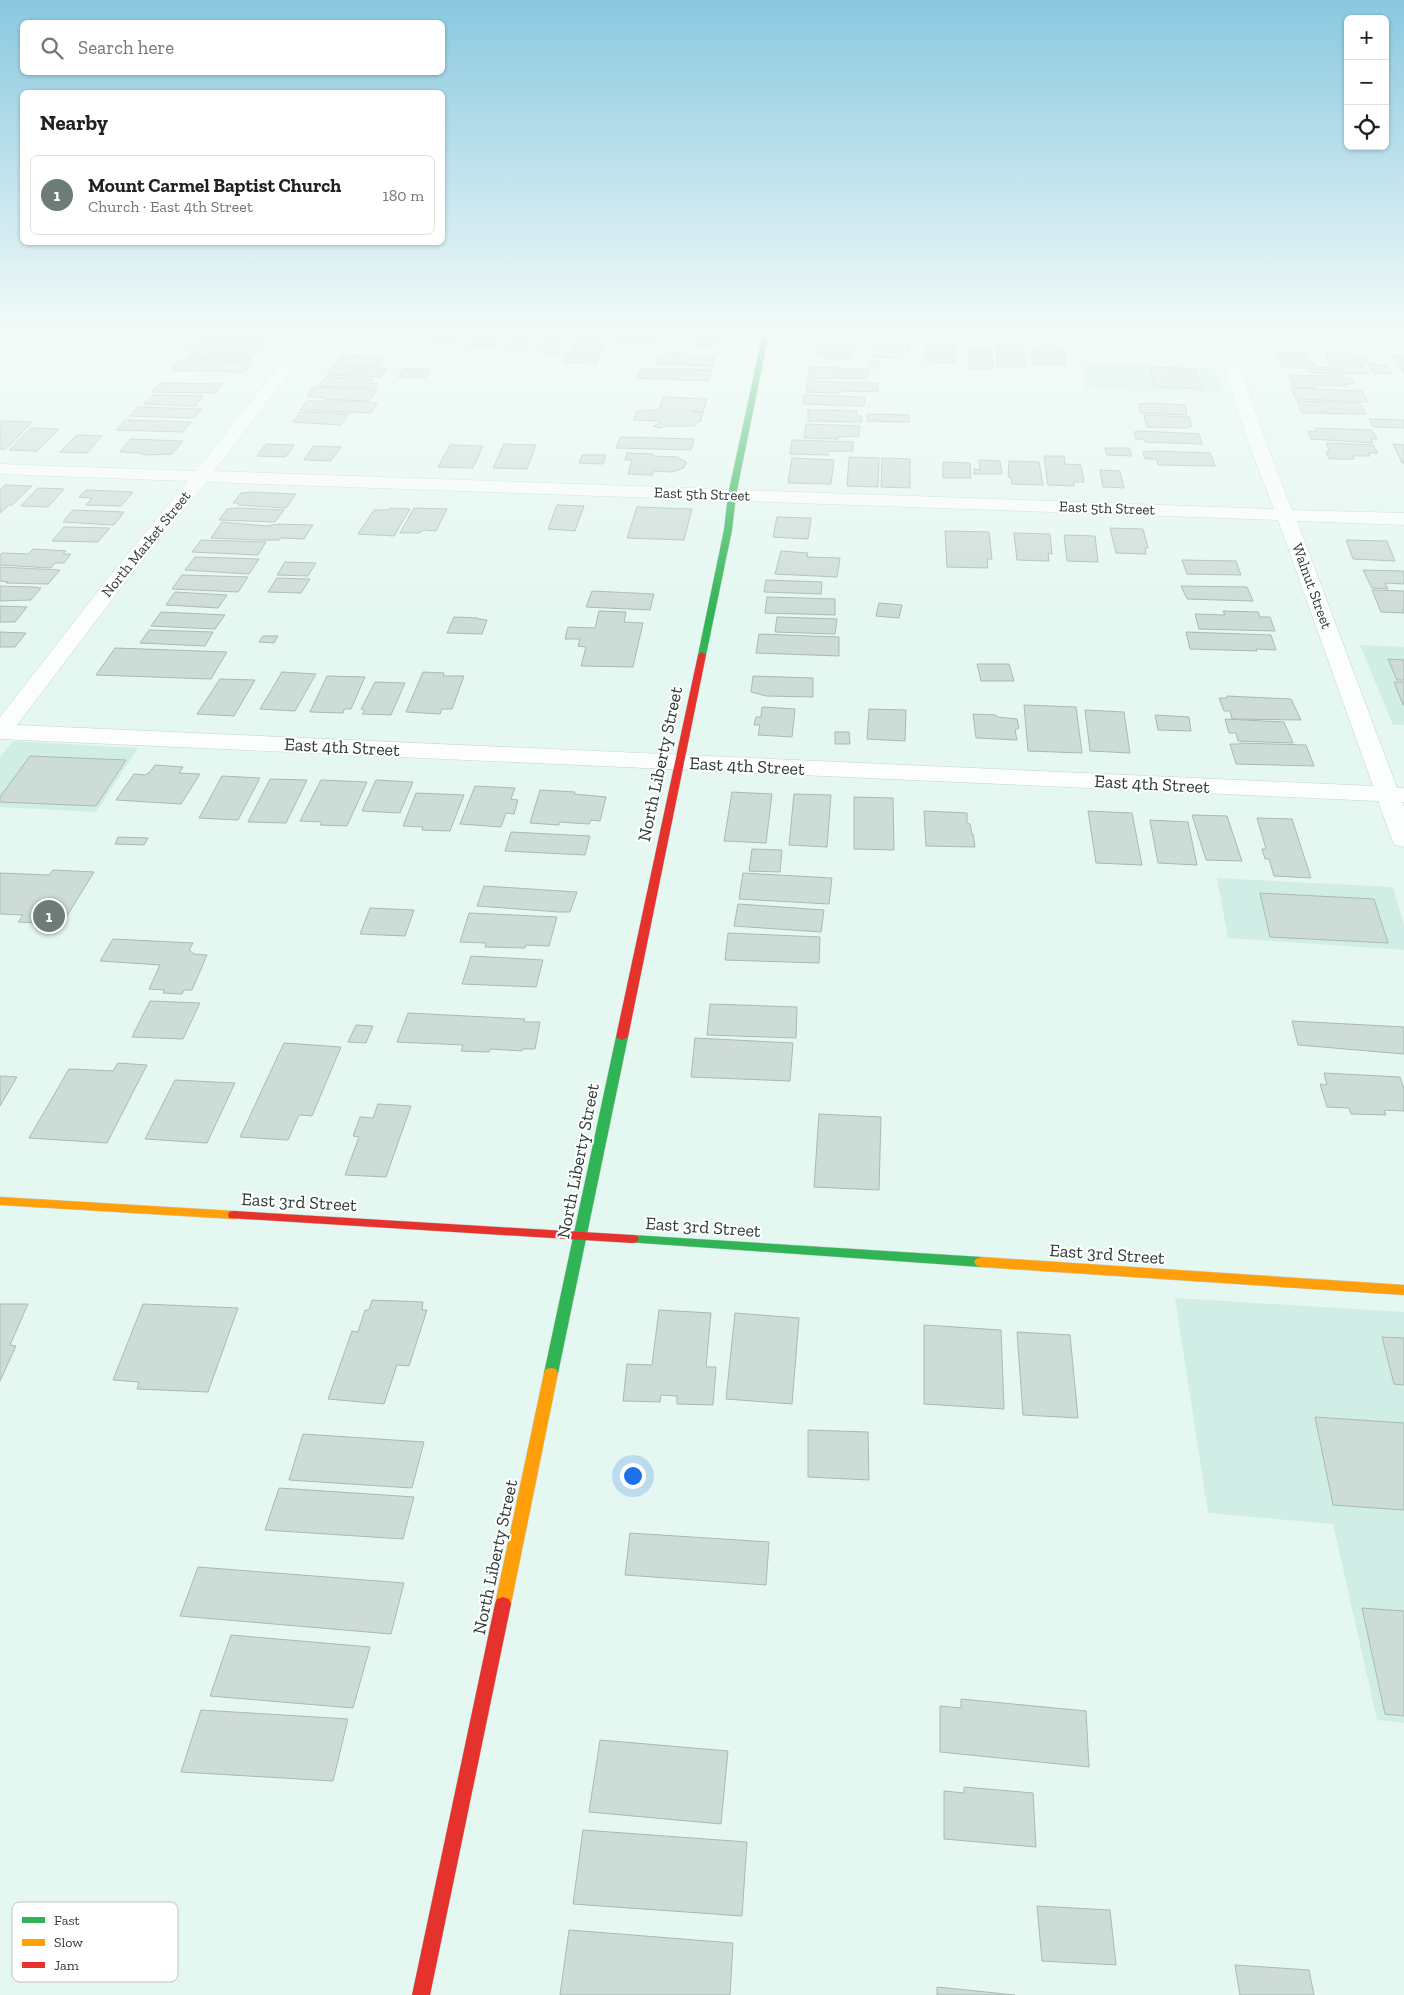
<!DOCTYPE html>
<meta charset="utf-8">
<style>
body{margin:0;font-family:"Zilla Slab",serif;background:#f2f2f2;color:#202124}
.controls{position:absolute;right:15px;top:15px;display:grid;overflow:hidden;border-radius:8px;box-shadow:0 1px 4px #0004}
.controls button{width:45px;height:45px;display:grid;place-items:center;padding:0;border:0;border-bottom:1px solid #e0e0e0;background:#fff;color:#202124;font:25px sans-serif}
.you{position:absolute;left:632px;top:1475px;width:18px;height:18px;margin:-12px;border:4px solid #fff;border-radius:50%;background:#1a73e8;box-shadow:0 0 0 8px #1a73e833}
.badge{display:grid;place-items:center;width:32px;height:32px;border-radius:50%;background:#6d7c77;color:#fff;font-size:16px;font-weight:700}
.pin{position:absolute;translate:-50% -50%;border:2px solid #fff;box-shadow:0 1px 5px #0006}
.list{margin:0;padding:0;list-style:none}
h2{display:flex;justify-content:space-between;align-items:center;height:65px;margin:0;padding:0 20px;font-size:21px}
h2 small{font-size:16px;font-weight:400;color:#757577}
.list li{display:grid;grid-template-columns:32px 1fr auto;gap:15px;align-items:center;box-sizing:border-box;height:80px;margin:0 10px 10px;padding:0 10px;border:1px solid #e0e0e0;border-radius:8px}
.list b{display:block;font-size:19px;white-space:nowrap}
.list p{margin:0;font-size:16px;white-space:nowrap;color:#757577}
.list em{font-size:16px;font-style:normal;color:#757577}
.icon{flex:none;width:28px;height:28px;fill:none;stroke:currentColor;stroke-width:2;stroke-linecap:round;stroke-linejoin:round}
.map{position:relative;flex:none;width:1404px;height:1995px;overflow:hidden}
.search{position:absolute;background:#fff;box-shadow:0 1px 4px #0004;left:20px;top:20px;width:425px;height:55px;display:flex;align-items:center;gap:12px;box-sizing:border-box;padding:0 18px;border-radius:8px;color:#757577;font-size:19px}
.panel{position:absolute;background:#fff;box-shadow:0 1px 4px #0004;left:20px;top:90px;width:425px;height:155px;border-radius:8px}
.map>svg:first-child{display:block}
</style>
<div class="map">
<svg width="1404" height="1995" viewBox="0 0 1404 1995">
<rect width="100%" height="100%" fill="#e5f7f1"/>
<!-- built -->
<g fill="#d1eee6">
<path d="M1083,363L1214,367L1224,393L1085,389Z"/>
<path d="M1360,645L1404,647V725H1393Z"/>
<path d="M13,741L138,748L96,812L0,807V757Z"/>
<path d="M1217,878L1393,887L1404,925V950L1228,938Z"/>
<path d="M1175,1298L1404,1312V1723L1377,1720L1333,1524L1208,1513Z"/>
</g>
<!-- building -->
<g fill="#cedcd8" stroke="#abb9b5">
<path d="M124,333H146L141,339H119Z"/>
<path d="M243,333H276L273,337L253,336L251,339L239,338Z"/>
<path d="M433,333H463L455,345L425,344Z"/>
<path d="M511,333L534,334L527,351H503Z"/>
<path d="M628,333H645L655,334L652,344L616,343L620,334Z"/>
<path d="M473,334H500L494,348L466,347Z"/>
<path d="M545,334L567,335L558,353L536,352Z"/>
<path d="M685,334L726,335V339L717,341L716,347H694L695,341L685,340Z"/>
<path d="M576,337L605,338L596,364L563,363L568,354H571Z"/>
<path d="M195,339L266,340L259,349L186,348Z"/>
<path d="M813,341L855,342V350H850L851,359H824V354H818L819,348H813Z"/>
<path d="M874,343H909V352H903V358L873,357Z"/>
<path d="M996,345L1023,346L1025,367L997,366Z"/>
<path d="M1040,346L1063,347L1066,365L1032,364L1030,349H1041Z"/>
<path d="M926,347H955L956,363L926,362Z"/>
<path d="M969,348H991L993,369H970Z"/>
<path d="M208,350L256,352L248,361L186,359L190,354Z"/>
<path d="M669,353H684L683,357H714L712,366L656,364L658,356H668Z"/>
<path d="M1276,353H1304L1309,363H1315L1317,368L1331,367L1325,354L1364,355L1368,362H1360L1369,374L1311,373L1309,368H1283Z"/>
<path d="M343,355L385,357L379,366L336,364Z"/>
<path d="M1393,355L1404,356V373Z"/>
<path d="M179,360L252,362L245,372L171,370Z"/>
<path d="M870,360L880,361V368H869Z"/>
<path d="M1368,364L1387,365L1392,374L1373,373Z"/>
<path d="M333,366L367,367L387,368L382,377L327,375Z"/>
<path d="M810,367L868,369V378L808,379Z"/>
<path d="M1149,367L1195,369L1203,389L1155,387Z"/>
<path d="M404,368L430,369L425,378L398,377Z"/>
<path d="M641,368L712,370L709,381L637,378Z"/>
<path d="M1289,375L1342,376V378H1351L1354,384H1346L1347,386L1314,385L1315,388L1294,387Z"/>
<path d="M326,377L374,379L371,383H378L374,388L319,386Z"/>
<path d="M808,381L878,383V392L841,391L840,393L806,392Z"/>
<path d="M161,383L223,384L215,393L152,392Z"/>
<path d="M314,387L377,390L369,401L324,399L325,398L307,396Z"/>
<path d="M1291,388L1362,391L1368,402L1296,399Z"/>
<path d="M153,395L203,396L195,406L144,404Z"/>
<path d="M804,395L865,397L864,406L803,404Z"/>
<path d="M663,397L707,399L703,412L692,411L703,413L700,422H696L695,426H666L660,428L653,426L659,424V421L634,420L637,411L659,410Z"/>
<path d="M307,401H351L377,403L371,413L300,410Z"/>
<path d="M1297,401L1360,403L1366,414L1302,413Z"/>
<path d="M1151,403L1185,405L1187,415L1140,413L1139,404Z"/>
<path d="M138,407L202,409L194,418L130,416Z"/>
<path d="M808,410L857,411V416H862V422L808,421Z"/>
<path d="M307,412L348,414L341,425L293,422L299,413Z"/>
<path d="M868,414L909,415V422L867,421Z"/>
<path d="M1144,415L1189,417L1192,426L1187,428L1147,427Z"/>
<path d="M1369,419L1404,420V428L1373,427Z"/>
<path d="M125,420L191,422L183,432L116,430Z"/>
<path d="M0,421L32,422L6,449H0Z"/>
<path d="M806,424L860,426L859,436L838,437V439L804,438Z"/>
<path d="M31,428L59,429L37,451L9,450Z"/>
<path d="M1315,428L1372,430L1377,439H1371L1373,443L1311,439L1308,431L1316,432Z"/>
<path d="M1142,431L1199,434L1202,444L1145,442L1144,439H1136L1134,432Z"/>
<path d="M77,435L102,436L87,453L60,452Z"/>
<path d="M621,437L694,439L691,450L616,448Z"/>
<path d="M130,439L183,441L172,454L145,455L140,453L120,452Z"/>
<path d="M792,440L853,442V451H828V455L790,454Z"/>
<path d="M1326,443L1373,445L1378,453H1368L1370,456H1352L1354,459H1329L1326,452H1330Z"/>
<path d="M266,444L294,445L286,457L257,456Z"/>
<path d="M504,444L536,445L527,469L493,468Z"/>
<path d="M1393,444L1404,445V463H1402Z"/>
<path d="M450,445L483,446L473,468L438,467Z"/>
<path d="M314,446L341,447L331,461L304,460Z"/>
<path d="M1105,448H1129L1132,456L1107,455Z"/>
<path d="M1154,451L1210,453L1215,466L1158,465L1157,459H1145L1143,452Z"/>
<path d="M627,453L653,454V456L677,457L686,462L684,468L672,472L654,471L652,475L628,474L632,460H625Z"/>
<path d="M582,455H606L603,464L579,463Z"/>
<path d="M1044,456H1064L1065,464L1081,465L1084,482H1074V486L1048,485Z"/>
<path d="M849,457L879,458L878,487L847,486Z"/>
<path d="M792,458L834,460L831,484L788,483Z"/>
<path d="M882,458L910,459V488L881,487Z"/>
<path d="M979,460L1000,461L1002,474H974V469L980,470Z"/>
<path d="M1009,461L1039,462L1043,485L1012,484L1011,477H1008Z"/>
<path d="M943,462L970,463L971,478H943Z"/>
<path d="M1100,470L1120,471L1124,488L1103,487Z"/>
<path d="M5,485L32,486L12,505H9L0,513V490Z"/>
<path d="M38,488L64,489L48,507L21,506Z"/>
<path d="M86,490L133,492L121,506L86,505L92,498L79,497Z"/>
<path d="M251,492L296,494L286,508L238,505L239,503H233L241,493Z"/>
<path d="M557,505L584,506L575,531L548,529Z"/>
<path d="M637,507L692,509L684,540L627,538Z"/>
<path d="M237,508L284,510L275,522L219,520L227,509Z"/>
<path d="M390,508L410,509L394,536L358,534L374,510H388Z"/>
<path d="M414,508L447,509L436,531L424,530L419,533H400Z"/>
<path d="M73,510L124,512L114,525L63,522Z"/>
<path d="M777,517L811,518L808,539L773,537Z"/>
<path d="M222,522L266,526L279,524L313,525L304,539L281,538L279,540H257L211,538Z"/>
<path d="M64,527L110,528L98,542L52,541Z"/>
<path d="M1110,528L1143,529L1148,548H1145L1146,554L1116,553Z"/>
<path d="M945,531L989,532L992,559H987L988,568L947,567Z"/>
<path d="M1014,533L1050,534L1052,554L1048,553L1049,561L1017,560Z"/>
<path d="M1064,535L1095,536L1098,562L1067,561Z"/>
<path d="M201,540L266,542L258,555L192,552Z"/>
<path d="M1346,540L1387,541L1395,561L1353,559Z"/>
<path d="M33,549L66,551L63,554H71L64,563H55L51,568L0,565V555L2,553L28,554Z"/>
<path d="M781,551L808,553L807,557L840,558L837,577L775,574Z"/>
<path d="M195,557L259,559L249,574L185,570Z"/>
<path d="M1182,560L1236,561L1241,575L1187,574Z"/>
<path d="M285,562L316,563L308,576L277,575Z"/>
<path d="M0,567L60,570L48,584L6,583L8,582L0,581Z"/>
<path d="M1363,570L1404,571V584L1385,583L1388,589L1372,588Z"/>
<path d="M182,575L248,577L238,592L172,589Z"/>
<path d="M277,578L310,579L301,593L268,592Z"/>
<path d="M766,580L822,582L821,594L764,592Z"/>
<path d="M0,586L32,587L41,588L31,600L0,601Z"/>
<path d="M1181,586L1247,587L1253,601L1187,599Z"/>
<path d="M1372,590L1404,591V613L1381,612Z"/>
<path d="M592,591L654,594L650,610L586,607Z"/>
<path d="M175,592L227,595L218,608L166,605Z"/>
<path d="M767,597L835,599V615L765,613Z"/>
<path d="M879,603L902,605L899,618L876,616Z"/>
<path d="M0,606L27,607L15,622H0Z"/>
<path d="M599,611L626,612L624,622L643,623L633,667L581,666L586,647L578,646L580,639H565L568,627L595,628Z"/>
<path d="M1223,611L1258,612L1260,617H1270L1275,631L1199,629L1195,614L1225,615Z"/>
<path d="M161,612L225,615L215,629L151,626Z"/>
<path d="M454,617L478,618V619L487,620L482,634L447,633Z"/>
<path d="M777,617L837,619L835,634L775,632Z"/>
<path d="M149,630L213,632L205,646L140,643Z"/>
<path d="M0,632L26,633L15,647H0Z"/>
<path d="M1186,632L1271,635L1276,650L1256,649L1257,651L1190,649Z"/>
<path d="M759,634L839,637V656L756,653Z"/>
<path d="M263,636H278L274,643L259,642Z"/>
<path d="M115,648L227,652L211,679L96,675Z"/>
<path d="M1388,659L1404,660V680H1397Z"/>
<path d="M977,664H1009L1014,681H981Z"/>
<path d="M282,672L316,674L295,711L260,709Z"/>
<path d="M423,672L444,673L443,676H464L452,709H442L440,714L406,712Z"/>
<path d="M327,676L365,677L351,709H344L343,713L310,712Z"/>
<path d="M753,676L813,678V697L766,696L751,692Z"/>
<path d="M220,679L255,680L234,716L197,714Z"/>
<path d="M375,682L405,683L391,715L362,714L365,710L361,709Z"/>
<path d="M1394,682H1404V705H1403Z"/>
<path d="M1227,696L1291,699L1301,720L1232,719L1230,711H1224L1219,698H1227Z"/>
<path d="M1024,705L1076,707L1082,753L1028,751Z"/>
<path d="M762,707L795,709L792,737L758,735L760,725H754L756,717H761Z"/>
<path d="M869,709L906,710L905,741L867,739Z"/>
<path d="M1085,710L1124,712L1130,753L1090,751Z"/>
<path d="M973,714L996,715L997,717L1017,719L1019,728L1015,730L1017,740L976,738Z"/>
<path d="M1155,715L1189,717L1191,731L1158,730Z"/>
<path d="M1225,719L1284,722L1293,743L1238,741L1236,733H1229Z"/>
<path d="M835,732H849L850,744H835Z"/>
<path d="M1240,743L1306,745L1314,766L1236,764L1230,744H1240Z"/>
<path d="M30,756L126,760L96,806L0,802V797Z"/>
<path d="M155,765L183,767L179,773L200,774L181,804L116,800L134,774L145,775L150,772Z"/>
<path d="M222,776L260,778L238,820L199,818Z"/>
<path d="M270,779L307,780L286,823L248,822Z"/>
<path d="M321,780L367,782L347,826L320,825L322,822L300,821Z"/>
<path d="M376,780L413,782L400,813L362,811Z"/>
<path d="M475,786L515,788L511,799L518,800L514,814L506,813L501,827L460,824Z"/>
<path d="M540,790L575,792L574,794L606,797L600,821L591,820L589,824L559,822V825L530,823Z"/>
<path d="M732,792L772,794L766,843L724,841Z"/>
<path d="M416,793L464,795L450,831L422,830L423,827L403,826Z"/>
<path d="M794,794L831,795L827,847L789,845Z"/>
<path d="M854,797L893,798L894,850L854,849Z"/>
<path d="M924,811L967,813V823L970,824L972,834H973L975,847L926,846Z"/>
<path d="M1088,811L1132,813L1142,865L1096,863Z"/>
<path d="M1192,815L1227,816L1242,861L1206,860Z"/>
<path d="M1257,818L1292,819L1311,878L1274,876L1269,859H1265L1262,849H1266Z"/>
<path d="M1150,820L1188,822L1197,865L1158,863Z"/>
<path d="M511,832L590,836L585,855L505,851Z"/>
<path d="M118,837L148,838L144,845L115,844Z"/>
<path d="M752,849L782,850L780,872L749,871Z"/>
<path d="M53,870L94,872L62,924L18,922L23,915L0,914V873L49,875Z"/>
<path d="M743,873L832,878L829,904L739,899Z"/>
<path d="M484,886L577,892L570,912H559L477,906Z"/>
<path d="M1260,893L1374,899L1388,943L1270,937Z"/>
<path d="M738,904L824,910L821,932L734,926Z"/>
<path d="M370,908L414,910L405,936L360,934Z"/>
<path d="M469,913L557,917L549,946L526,945L525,948L485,947L486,943L460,942Z"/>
<path d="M728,933L820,937L819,963L725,960Z"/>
<path d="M113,939L193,943L189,950L194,954L207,955L192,990H184L182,994L163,993L165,990L149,989L160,965L100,961Z"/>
<path d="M471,956L543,960L536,987L462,984Z"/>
<path d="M150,1001L200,1003L183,1039L132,1037Z"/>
<path d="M710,1004L797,1007L796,1038L707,1035Z"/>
<path d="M408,1013L525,1019L524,1022H540L535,1049H522V1051L490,1049L489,1052L461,1051L463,1045L397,1042Z"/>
<path d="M1292,1021L1404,1027V1054L1298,1045Z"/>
<path d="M356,1025L373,1026L366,1043L348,1042Z"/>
<path d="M695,1038L793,1043L790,1081L691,1077Z"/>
<path d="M284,1043L341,1047L312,1116L299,1115L288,1140L240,1137Z"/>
<path d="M118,1063L147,1065L107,1143L29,1138L69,1069L113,1071Z"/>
<path d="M1324,1073L1400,1077L1404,1089V1111L1384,1110L1386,1115L1351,1114L1349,1108L1327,1107L1320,1084L1327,1085Z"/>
<path d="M0,1076L17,1077L0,1106Z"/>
<path d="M175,1080L235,1083L207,1143L145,1139Z"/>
<path d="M378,1104L411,1106L386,1177L345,1175L359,1137L353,1136L360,1117L373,1118Z"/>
<path d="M819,1114L881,1117L879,1190L814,1187Z"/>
<path d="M372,1300L423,1302L422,1310H427L409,1366L397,1365L384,1404L328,1399L352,1331L358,1332L365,1310H369Z"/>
<path d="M0,1304H28L10,1345L16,1346L0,1381Z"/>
<path d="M143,1304L238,1308L208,1392L137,1389L139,1382L113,1380Z"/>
<path d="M659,1310L711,1313L706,1367H716L713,1405L677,1404V1396L661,1395L660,1402L623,1401L627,1364L652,1365Z"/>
<path d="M735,1313L799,1318L792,1404L726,1399Z"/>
<path d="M924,1325L1001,1330L1004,1409L924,1404Z"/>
<path d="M1017,1332L1070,1335L1078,1418L1023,1415Z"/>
<path d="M1382,1337L1404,1338V1385L1394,1384Z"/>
<path d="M1315,1417L1404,1423V1510L1333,1505Z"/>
<path d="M808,1430L868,1432L869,1480L808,1477Z"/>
<path d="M303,1434L424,1442L412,1488L289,1480Z"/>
<path d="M279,1488L414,1497L403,1539L265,1530Z"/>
<path d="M630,1533L769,1542L766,1585L625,1575Z"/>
<path d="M198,1567L404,1583L391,1634L180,1616Z"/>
<path d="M1362,1608L1404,1611V1716L1385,1714Z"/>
<path d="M231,1635L370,1647L353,1708L210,1696Z"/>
<path d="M961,1699L1086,1711L1089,1767L940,1752V1706L961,1708Z"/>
<path d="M201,1710L348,1719L333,1781L181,1772Z"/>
<path d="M600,1740L728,1751L721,1824L589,1812Z"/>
<path d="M964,1787L1033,1793L1036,1847L944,1839V1791L964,1793Z"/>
<path d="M583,1830L747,1842L742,1916L573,1904Z"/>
<path d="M1037,1906L1110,1910L1116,1965L1042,1961Z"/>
<path d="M569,1930L733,1943L730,1995H560Z"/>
<path d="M1235,1965L1309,1970L1314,1995H1240Z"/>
<path d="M937,1987L1015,1995H937Z"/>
</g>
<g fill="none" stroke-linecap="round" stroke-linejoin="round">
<!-- street casing -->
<g stroke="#c5d2ce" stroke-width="1">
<path id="street" d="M305,333H320L214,471L1274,509L1251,450L1215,342L1074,337L1069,336L1067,333H1228L1404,338V348L1231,342L1269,450L1292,510L1404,513V525L1297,521L1397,788H1404V802H1402L1404,807V847L1395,845L1392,840L1378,801L0,739V717L116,568L188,481L0,474V464L196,471ZM206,482L1278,520L1373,786L17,725L130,576Z"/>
</g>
<!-- fast casing -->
<g stroke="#c5d2ce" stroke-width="1">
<g id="fast">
<path d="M763,333H769L736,495L732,530L706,655L702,658L698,655L724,530L728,495Z"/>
<path d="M622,1034L628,1037L558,1373L556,1377L551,1378L546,1377L544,1373L616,1037Z"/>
<path d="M632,1235L981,1257L986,1259L988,1262L986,1265L981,1267L627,1242L625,1239L627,1236Z"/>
</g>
</g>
<!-- slow casing -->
<g stroke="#c5d2ce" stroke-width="1">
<g id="slow">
<path d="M0,1197L234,1211L239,1212L240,1215L239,1218L234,1219L0,1205Z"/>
<path d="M981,1257L1404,1285V1295L981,1267L976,1265L974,1262L976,1259Z"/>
<path d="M551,1368L556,1369L558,1373L511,1604L509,1609L503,1611L497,1609L495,1604L544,1373L546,1369Z"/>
</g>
</g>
<!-- jam casing -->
<g stroke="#c5d2ce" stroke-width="1">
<g id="jam">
<path d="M702,652L706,655L628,1037L622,1040L616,1037L698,655Z"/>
<path d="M234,1211L632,1235L637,1236L639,1239L637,1242L632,1243L229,1218L228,1215L229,1212Z"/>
<path d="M503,1597L509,1599L511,1604L430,1995H412L495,1604L497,1599Z"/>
</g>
</g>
<!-- street -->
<use href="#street" fill="#fbfefd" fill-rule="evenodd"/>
<!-- fast -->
<use href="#fast" fill="#30b455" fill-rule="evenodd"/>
<!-- slow -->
<use href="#slow" fill="#ff9f0a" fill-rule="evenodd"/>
<!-- jam -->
<use href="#jam" fill="#e5322d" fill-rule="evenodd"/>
</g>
<!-- sky -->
<linearGradient id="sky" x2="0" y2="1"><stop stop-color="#89c8e0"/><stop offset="0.54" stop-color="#f3fbf9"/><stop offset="1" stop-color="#f3fbf9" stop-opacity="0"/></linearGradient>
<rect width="1404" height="612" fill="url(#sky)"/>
<g text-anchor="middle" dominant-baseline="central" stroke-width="4" stroke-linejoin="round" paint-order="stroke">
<!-- far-street labels -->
<g font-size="15" fill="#2d3a36" stroke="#fff">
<text transform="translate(702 494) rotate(2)">East 5th Street</text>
<text transform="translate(1107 508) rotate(2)">East 5th Street</text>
<text transform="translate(146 544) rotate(-51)">North Market Street</text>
<text transform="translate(1312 586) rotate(70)">Walnut Street</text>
</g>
<!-- street labels -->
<g font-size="18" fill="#2d3a36" stroke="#fff">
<text transform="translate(342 747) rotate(3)">East 4th Street</text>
<text transform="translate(660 764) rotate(-78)">North Liberty Street</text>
<text transform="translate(747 766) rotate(3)">East 4th Street</text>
<text transform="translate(1152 784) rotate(3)">East 4th Street</text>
<text transform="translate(578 1161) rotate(-79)">North Liberty Street</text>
<text transform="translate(299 1202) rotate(3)">East 3rd Street</text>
<text transform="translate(703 1227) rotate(4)">East 3rd Street</text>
<text transform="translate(1107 1254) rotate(4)">East 3rd Street</text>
<text transform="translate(495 1557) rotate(-78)">North Liberty Street</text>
</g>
</g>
<!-- legend -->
<rect x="12" y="1902" width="166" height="80" rx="8" fill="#fff" stroke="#c0c4c3" stroke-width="1"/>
<rect x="22" y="1917" width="23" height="6" fill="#30b455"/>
<rect x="22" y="1939" width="23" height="7" fill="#ff9f0a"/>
<rect x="22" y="1962" width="23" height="6" fill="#e5322d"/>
<g font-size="14" fill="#2d3a36">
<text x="54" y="1925">Fast</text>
<text x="54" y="1947">Slow</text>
<text x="54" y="1970">Jam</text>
</g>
</svg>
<div class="controls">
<button>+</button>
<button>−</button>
<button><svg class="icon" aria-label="locate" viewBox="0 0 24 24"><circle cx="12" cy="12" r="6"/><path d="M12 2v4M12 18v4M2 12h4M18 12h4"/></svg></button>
</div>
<div class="you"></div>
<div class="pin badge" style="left:49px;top:916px">1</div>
<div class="search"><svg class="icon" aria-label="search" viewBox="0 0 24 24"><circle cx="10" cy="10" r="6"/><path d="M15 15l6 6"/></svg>Search here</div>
<section class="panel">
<h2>Nearby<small></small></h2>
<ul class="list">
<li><span class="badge">1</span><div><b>Mount Carmel Baptist Church</b><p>Church · East 4th Street</p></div><em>180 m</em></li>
</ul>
</section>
</div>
